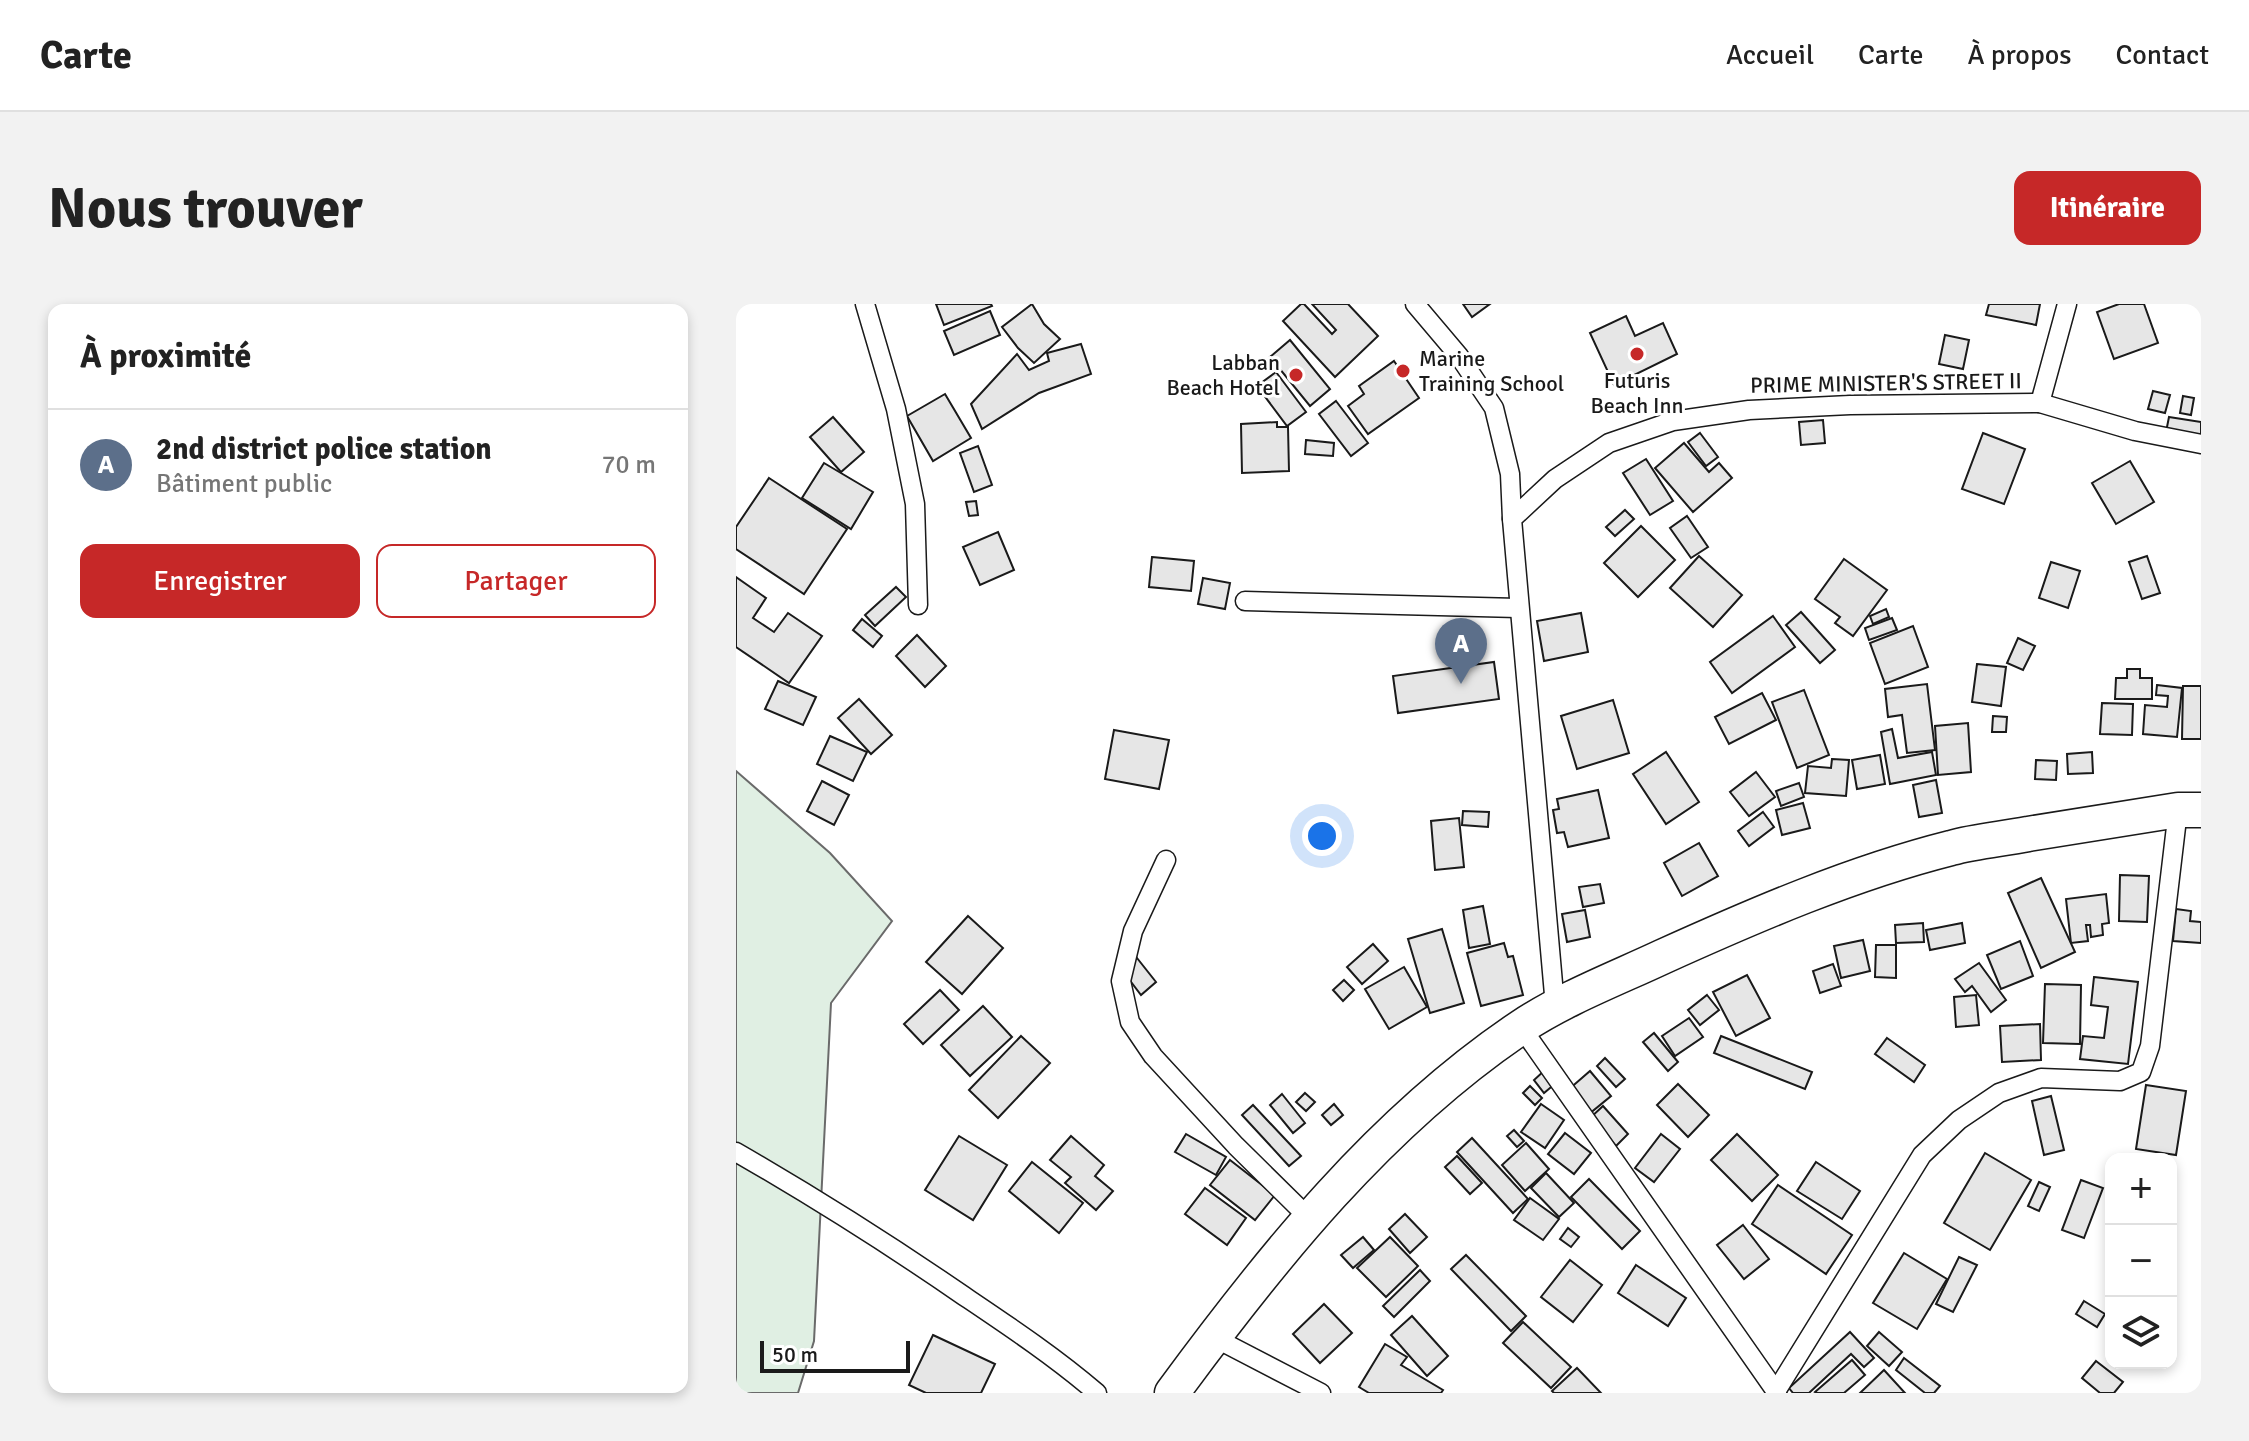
<!DOCTYPE html>
<html lang="fr">
<meta charset="utf-8">
<style>
body{margin:0;font-family:Signika,sans-serif;background:#f2f2f2;color:#222}
.controls{position:absolute;right:24px;bottom:24px;display:grid;overflow:hidden;border-radius:16px;box-shadow:0 4px 12px #0003}
.controls button{width:72px;height:72px;display:grid;place-items:center;padding:0;border:0;border-bottom:2px solid #e0e0e0;background:#fff;color:#222;font:40px sans-serif}
.scale{position:absolute;left:24px;bottom:20px;width:150px;box-sizing:border-box;padding-left:8px;border:4px solid #1a1a1a;border-top:0;font-size:22px;line-height:28px;white-space:nowrap;color:#1a1a1a;-webkit-text-stroke:6px #fff;paint-order:stroke}
.you{position:absolute;left:586px;top:532px;width:28px;height:28px;margin:-20px;border:6px solid #fff;border-radius:50%;background:#1a73e8;box-shadow:0 0 0 12px #1a73e833}
.badge{display:grid;place-items:center;width:52px;height:52px;border-radius:50%;background:#c62828;color:#fff;font-size:26px;font-weight:700}
.pin{position:absolute;translate:-50% -66px;filter:drop-shadow(0 2px 4px #0008)}
.pin::after{content:'';position:absolute;top:42px;width:28px;height:24px;background:inherit;clip-path:polygon(0 0,100% 0,50% 100%)}
.list{margin:0;padding:0;list-style:none}
h2{display:flex;justify-content:space-between;align-items:center;height:104px;margin:0;padding:0 32px;font-size:34px}
h2 small{font-size:26px;font-weight:400;color:#767676}
.list li{display:grid;grid-template-columns:52px 1fr auto;gap:24px;align-items:center;box-sizing:border-box;height:112px;padding:0 32px;border-top:2px solid #e0e0e0}
.list b{display:block;font-size:30px;white-space:nowrap}
.list p{margin:0;font-size:26px;white-space:nowrap;color:#767676}
.list em{font-size:26px;font-style:normal;color:#767676}
.actions{display:flex;gap:16px;padding:24px 32px}
.actions a{flex:1;padding:18px 0;border:2px solid #c62828;border-radius:16px;text-align:center;font-size:28px;color:#c62828}
.actions .main{background:#c62828;color:#fff}
.icon{flex:none;width:44px;height:44px;fill:none;stroke:currentColor;stroke-width:2;stroke-linecap:round;stroke-linejoin:round}
.map{position:relative;flex:none;width:1465px;height:1089px;overflow:hidden;border-radius:16px}
header{display:flex;align-items:center;gap:48px;box-sizing:border-box;height:112px;padding:0 40px;background:#fff;border-bottom:2px solid #e0e0e0}
header strong{font-size:38px}
nav{display:flex;gap:44px;margin-inline-start:auto;font-size:28px}
.intro{display:flex;align-items:center;justify-content:space-between;box-sizing:border-box;height:192px;padding:0 48px}
h1{margin:0;font-size:56px}
.button{padding:20px 36px;border-radius:16px;background:#c62828;color:#fff;font-size:28px;font-weight:700}
main{display:flex;gap:48px;padding:0 48px}
aside{flex:1;background:#fff;border-radius:16px;box-shadow:0 4px 12px #0003}
.map>svg:first-child{display:block}
</style>
<header>
<strong>Carte</strong>
<nav><a>Accueil</a><a>Carte</a><a>À propos</a><a>Contact</a></nav>
</header>
<div class="intro"><h1>Nous trouver</h1><a class="button">Itinéraire</a></div>
<main>
<aside>
<h2>À proximité<small></small></h2>
<ul class="list">
<li><span class="badge" style="background:#5c6f8a">A</span><div><b>2nd district police station</b><p>Bâtiment public</p></div><em>70 m</em></li>
</ul>
<div class="actions"><a class="main">Enregistrer</a><a>Partager</a></div>
</aside>
<div class="map">
<svg width="1465" height="1089" viewBox="0 0 1465 1089">
<rect width="100%" height="100%" fill="#fff"/>
<!-- green -->
<path fill="#e0efe3" stroke="#6a6a6a" stroke-width="2" d="M0,467L94,549L156,617L95,699L78,1037L62,1089H0Z"/>
<!-- building -->
<g fill="#e6e6e6" stroke="#1a1a1a" stroke-width="2">
<path d="M200,0H255L256,2L208,21Z"/>
<path d="M296,0L308,20L324,35L298,59L282,44L266,23Z"/>
<path d="M565,0H568L596,30L600,26L576,0H612L642,32L599,73L547,17Z"/>
<path d="M727,0H754L736,13Z"/>
<path d="M1253,0H1304L1300,21L1250,11Z"/>
<path d="M1383,0H1408L1422,39L1378,55L1361,8Z"/>
<path d="M254,7L264,31L218,51L208,27Z"/>
<path d="M890,12L899,32L927,19L941,50L878,81L854,29Z"/>
<path d="M1209,31L1233,36L1227,65L1203,60Z"/>
<path d="M554,36L594,85L574,102L534,53Z"/>
<path d="M345,40L355,70L303,89L246,125L235,100L281,50L293,66L313,57L311,49Z"/>
<path d="M658,57L683,94L632,130L612,102L628,90L623,82Z"/>
<path d="M540,68L570,108L551,122L521,82Z"/>
<path d="M1417,87L1434,91L1429,109L1412,105Z"/>
<path d="M209,90L235,134L197,157L171,112Z"/>
<path d="M1447,92L1458,94L1455,111L1444,109Z"/>
<path d="M600,97L632,139L615,152L583,110Z"/>
<path d="M97,113L128,148L105,168L74,133Z"/>
<path d="M1433,113L1465,118V134L1430,128Z"/>
<path d="M1087,116L1089,139L1065,141L1063,118Z"/>
<path d="M541,118V123H552L553,167L506,169L505,120Z"/>
<path d="M964,129L982,153L970,162L952,138Z"/>
<path d="M1247,129L1289,145L1268,200L1226,185Z"/>
<path d="M570,136L598,139L597,152L569,150Z"/>
<path d="M948,139L973,168L983,159L996,174L957,208L919,164Z"/>
<path d="M242,142L256,181L238,188L224,149Z"/>
<path d="M910,155L937,197L914,211L887,169Z"/>
<path d="M1394,157L1418,198L1380,220L1356,179Z"/>
<path d="M88,159L137,188L115,225L66,194Z"/>
<path d="M33,174L111,225L68,290L0,245V223Z"/>
<path d="M240,197L242,211L233,212L230,198Z"/>
<path d="M889,206L898,215L879,232L870,223Z"/>
<path d="M951,212L972,243L955,254L934,224Z"/>
<path d="M905,222L939,256L902,293L868,259Z"/>
<path d="M262,228L278,266L244,281L227,243Z"/>
<path d="M963,252L1006,291L977,323L934,284Z"/>
<path d="M1411,252L1424,289L1406,295L1393,258Z"/>
<path d="M416,253L458,257L455,287L413,283Z"/>
<path d="M1108,255L1151,286L1117,332L1099,319L1104,313L1079,295Z"/>
<path d="M1315,258L1344,267L1332,304L1303,294Z"/>
<path d="M0,273L30,294L17,314L38,328L52,309L86,332L53,379L0,343Z"/>
<path d="M467,274L494,279L489,305L462,300Z"/>
<path d="M160,283L170,293L139,322L129,311Z"/>
<path d="M1150,305L1153,313L1137,320L1134,312Z"/>
<path d="M1065,308L1099,346L1084,359L1050,321Z"/>
<path d="M845,309L852,348L808,357L801,317Z"/>
<path d="M1037,312L1059,343L996,389L974,358Z"/>
<path d="M1156,314L1161,326L1133,336L1129,324Z"/>
<path d="M126,315L146,332L137,343L117,326Z"/>
<path d="M1177,322L1192,363L1149,380L1134,339Z"/>
<path d="M181,331L210,362L189,383L160,352Z"/>
<path d="M1282,334L1299,342L1287,366L1271,359Z"/>
<path d="M758,358L763,395L662,409L657,372Z"/>
<path d="M1241,360L1270,363L1265,402L1236,398Z"/>
<path d="M1391,365H1404V374H1416V395H1379L1380,374H1391Z"/>
<path d="M42,377L80,393L67,421L29,405Z"/>
<path d="M1191,380L1199,446L1171,449L1166,411L1152,413L1149,385Z"/>
<path d="M1421,381L1446,384L1441,433L1407,430L1409,401L1431,403L1432,392L1420,391Z"/>
<path d="M1447,382H1465V435H1446Z"/>
<path d="M1068,386L1093,451L1061,464L1036,398Z"/>
<path d="M1026,389L1040,416L993,440L979,413Z"/>
<path d="M123,395L156,431L135,450L102,414Z"/>
<path d="M877,396L893,449L841,465L825,412Z"/>
<path d="M1366,399L1397,400L1396,431L1364,430Z"/>
<path d="M1257,412L1271,413L1270,428H1256Z"/>
<path d="M1232,419L1235,468L1202,471L1199,422Z"/>
<path d="M1156,425L1162,454L1196,448L1200,471L1154,480L1145,428Z"/>
<path d="M378,426L433,436L423,485L369,475Z"/>
<path d="M94,432L131,448L117,477L81,460Z"/>
<path d="M930,448L963,498L930,520L897,470Z"/>
<path d="M1356,448L1357,469L1332,470L1331,450Z"/>
<path d="M1144,451L1149,480L1121,485L1116,456Z"/>
<path d="M1096,455L1113,456L1110,492L1069,489L1072,462L1095,464Z"/>
<path d="M1300,456L1321,457L1320,476L1299,475Z"/>
<path d="M1020,468L1039,493L1013,512L994,488Z"/>
<path d="M1200,476L1206,509L1183,513L1177,481Z"/>
<path d="M86,477L113,491L98,521L71,507Z"/>
<path d="M1063,479L1068,493L1045,502L1040,487Z"/>
<path d="M862,486L873,534L832,543L828,528L821,529L817,506L823,505L821,495Z"/>
<path d="M1067,499L1074,524L1046,531L1040,506Z"/>
<path d="M727,507L753,508L752,523L726,521Z"/>
<path d="M1027,508L1038,523L1013,542L1002,527Z"/>
<path d="M723,514L728,563L699,566L695,517Z"/>
<path d="M963,539L982,572L946,592L928,559Z"/>
<path d="M1384,571L1413,572L1411,618L1383,617Z"/>
<path d="M1305,574L1339,648L1305,664L1272,589Z"/>
<path d="M864,580L868,599L847,603L843,583Z"/>
<path d="M1370,590L1373,619L1366,620L1367,631L1355,633L1354,621H1350L1352,637L1335,639L1330,595Z"/>
<path d="M747,602L754,640L733,644L727,606Z"/>
<path d="M1440,605L1455,607L1454,617L1465,618V639L1437,637Z"/>
<path d="M849,606L854,633L831,638L826,610Z"/>
<path d="M232,612L267,644L226,690L190,658Z"/>
<path d="M1187,619L1188,638L1160,639L1159,621Z"/>
<path d="M1226,619L1229,639L1194,646L1190,626Z"/>
<path d="M706,625L728,699L694,709L672,635Z"/>
<path d="M1127,636L1134,667L1105,674L1098,642Z"/>
<path d="M1284,637L1297,672L1265,685L1251,651Z"/>
<path d="M768,639L772,653L777,652L787,691L745,702L731,649Z"/>
<path d="M637,640L652,657L626,680L611,663Z"/>
<path d="M1140,641H1160V674L1139,673Z"/>
<path d="M401,654L420,678L405,691L386,666Z"/>
<path d="M1243,659L1270,696L1255,708L1236,682L1229,688L1219,675Z"/>
<path d="M1097,660L1105,682L1084,689L1077,667Z"/>
<path d="M668,663L691,703L653,725L629,685Z"/>
<path d="M1011,671L1034,714L1000,732L977,688Z"/>
<path d="M1358,673L1402,678L1392,760L1344,755L1347,732L1368,734L1372,703L1355,701Z"/>
<path d="M608,676L618,686L607,697L597,686Z"/>
<path d="M1309,680L1345,681L1344,740L1307,739Z"/>
<path d="M204,686L223,706L187,740L168,720Z"/>
<path d="M971,691L983,706L964,721L952,706Z"/>
<path d="M1240,691L1243,721L1220,723L1218,693Z"/>
<path d="M247,702L276,733L234,772L205,741Z"/>
<path d="M953,714L967,733L939,752L926,732Z"/>
<path d="M1304,720L1305,756L1266,758L1264,722Z"/>
<path d="M918,729L942,758L932,767L907,738Z"/>
<path d="M285,732L314,759L262,814L233,786Z"/>
<path d="M985,732L1076,768L1069,785L978,749Z"/>
<path d="M1151,734L1189,761L1178,778L1139,750Z"/>
<path d="M869,754L889,775L880,783L861,762Z"/>
<path d="M809,766L820,779L808,789L798,776Z"/>
<path d="M854,767L875,792L853,810L832,786Z"/>
<path d="M942,780L973,811L952,833L921,801Z"/>
<path d="M1410,781L1450,787L1440,851L1400,845Z"/>
<path d="M794,782L806,794L799,801L787,789Z"/>
<path d="M569,789L579,798L570,807L560,798Z"/>
<path d="M546,790L569,819L557,829L534,801Z"/>
<path d="M1315,792L1328,846L1308,851L1296,797Z"/>
<path d="M598,800L607,811L595,821L586,811Z"/>
<path d="M805,800L828,816L809,844L785,828Z"/>
<path d="M517,801L565,852L553,862L506,811Z"/>
<path d="M867,802L892,830L880,842L854,814Z"/>
<path d="M778,826L788,837L781,843L771,832Z"/>
<path d="M829,829L855,849L838,870L812,850Z"/>
<path d="M450,830L490,853L480,871L439,848Z"/>
<path d="M925,830L944,845L918,878L899,864Z"/>
<path d="M1001,830L1042,871L1016,897L975,856Z"/>
<path d="M223,832L271,861L237,916L189,886Z"/>
<path d="M335,832L368,861L359,872L377,887L360,906L329,879L335,873L314,856Z"/>
<path d="M736,834L792,895L777,909L721,848Z"/>
<path d="M790,839L813,865L789,887L766,861Z"/>
<path d="M1249,849L1295,876L1254,946L1208,919Z"/>
<path d="M721,852L746,879L734,890L709,863Z"/>
<path d="M494,856L539,891L519,916L474,881Z"/>
<path d="M296,858L347,899L323,929L273,887Z"/>
<path d="M1080,858L1124,887L1106,915L1061,887Z"/>
<path d="M810,869L838,899L823,913L795,884Z"/>
<path d="M853,875L904,927L886,945L835,893Z"/>
<path d="M1345,876L1367,884L1348,934L1326,926Z"/>
<path d="M1303,878L1314,883L1303,907L1292,902Z"/>
<path d="M1042,881L1116,931L1090,970L1016,920Z"/>
<path d="M469,884L510,914L491,941L449,910Z"/>
<path d="M794,894L823,915L807,936L778,916Z"/>
<path d="M669,910L691,933L674,949L653,925Z"/>
<path d="M1007,921L1033,955L1008,975L981,941Z"/>
<path d="M832,924L843,933L835,943L824,935Z"/>
<path d="M627,933L638,946L617,964L605,951Z"/>
<path d="M654,933L682,962L650,993L621,964Z"/>
<path d="M1168,949L1211,975L1181,1025L1137,999Z"/>
<path d="M730,951L790,1012L775,1027L715,965Z"/>
<path d="M1223,953L1241,961L1217,1008L1200,1000Z"/>
<path d="M834,956L866,981L837,1018L805,993Z"/>
<path d="M900,961L950,994L932,1022L882,989Z"/>
<path d="M684,966L694,977L658,1013L647,1002Z"/>
<path d="M1348,997L1369,1010L1361,1023L1340,1010Z"/>
<path d="M588,1000L616,1029L584,1059L557,1030Z"/>
<path d="M676,1012L712,1052L691,1072L655,1031Z"/>
<path d="M787,1018L835,1063L815,1084L767,1039Z"/>
<path d="M1114,1028L1138,1054L1128,1063L1115,1050L1073,1089H1057L1053,1084Z"/>
<path d="M1143,1028L1166,1048L1153,1062L1131,1042Z"/>
<path d="M197,1031L259,1060L245,1089H190L173,1081Z"/>
<path d="M649,1040L671,1053L665,1061L707,1086L705,1089H633L623,1083Z"/>
<path d="M1168,1054L1204,1082L1198,1089H1189L1160,1066Z"/>
<path d="M1116,1056L1129,1071L1108,1089H1081L1079,1088Z"/>
<path d="M1360,1057L1387,1078L1378,1089H1364L1346,1074Z"/>
<path d="M841,1064L865,1089H818L816,1087Z"/>
<path d="M1148,1066L1169,1089H1124Z"/>
</g>
<g fill="none" stroke-linecap="round" stroke-linejoin="round">
<!-- street casing -->
<g stroke="#1a1a1a" stroke-width="21">
<g id="street">
<path d="M129,0L160,105L179,200L182,301"/>
<path d="M679,0L723,52L758,104L774,170L776,215"/>
<path d="M1304,99L1331,0"/>
<path d="M509,297L782,304"/>
<path d="M430,556L397,627L385,677L394,718L417,752L500,842L573,914"/>
<path d="M819,702L776,215L819,175L873,139L937,117L1013,106L1114,101L1304,99L1399,127L1465,140"/>
<path d="M785,723L1041,1089"/>
<path d="M0,848C78,893 154,941 228,992C274,1023 319,1053 361,1089"/>
<path d="M477,1033L585,1089"/>
<path d="M1039,1089L1186,851L1223,816L1263,789L1305,774L1384,777L1405,768L1414,742L1442,506"/>
</g>
</g>
<!-- highway casing -->
<g stroke="#1a1a1a" stroke-width="37">
<path id="highway" d="M436,1089C536,953 644,818 785,723C829,694 879,675 926,653C1019,611 1116,569 1215,544C1240,537 1267,535 1292,530C1342,522 1392,514 1442,506H1465"/>
</g>
<!-- street -->
<use href="#street" stroke="#fff" stroke-width="18"/>
<!-- highway -->
<use href="#highway" stroke="#fff" stroke-width="34"/>
</g>
<!-- markers -->
<g fill="#c62828" stroke="#fff" stroke-width="3">
<circle cx="901" cy="50" r="8"/>
<circle cx="667" cy="67" r="8"/>
<circle cx="560" cy="71" r="8"/>
</g>
<g text-anchor="middle" dominant-baseline="central" stroke-width="6" stroke-linejoin="round" paint-order="stroke">
<!-- poi labels -->
<g font-size="22" fill="#1a1a1a" stroke="#fff" text-anchor="start">
<text x="683" y="54">Marine<tspan x="683" dy="25">Training School</tspan></text>
<text x="544" y="58" text-anchor="end">Labban<tspan x="544" dy="25">Beach Hotel</tspan></text>
<text x="901" y="76" text-anchor="middle">Futuris<tspan x="901" dy="25">Beach Inn</tspan></text>
</g>
<!-- street labels -->
<g font-size="22" fill="#1a1a1a" stroke="#fff">
<text transform="translate(1150 79) rotate(-1)">PRIME MINISTER'S STREET II</text>
</g>
</g>
</svg>
<div class="controls">
<button>+</button>
<button>−</button>
<button><svg class="icon" aria-label="layers" viewBox="0 0 24 24"><path d="M12 4l9 5-9 5-9-5zM3 14l9 5 9-5"/></svg></button>
</div>
<div class="scale">50 m</div>
<div class="you"></div>
<div class="pin badge" style="left:725px;top:380px;background:#5c6f8a">A</div>
</div>
</main>
